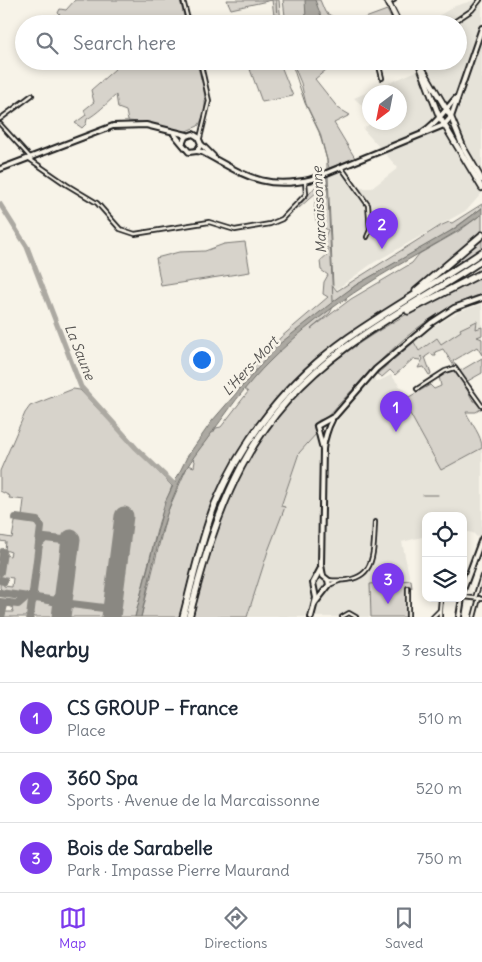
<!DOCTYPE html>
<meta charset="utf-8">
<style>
body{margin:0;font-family:Delius,sans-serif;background:#f6f6f7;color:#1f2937}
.controls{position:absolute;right:15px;bottom:15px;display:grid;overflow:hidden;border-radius:10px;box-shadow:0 2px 8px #0003}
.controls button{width:45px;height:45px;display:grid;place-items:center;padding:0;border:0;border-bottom:1px solid #e0e1e3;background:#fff;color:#1f2937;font:25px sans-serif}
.compass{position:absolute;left:362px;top:85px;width:45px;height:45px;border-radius:50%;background:#fff;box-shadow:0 2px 8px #0003;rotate:212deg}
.you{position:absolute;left:201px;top:359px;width:18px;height:18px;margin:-12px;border:4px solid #fff;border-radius:50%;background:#1a73e8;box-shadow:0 0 0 8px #1a73e833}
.badge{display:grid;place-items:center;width:32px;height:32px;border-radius:50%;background:#7c3aed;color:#fff;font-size:16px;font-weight:700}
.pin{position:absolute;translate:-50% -41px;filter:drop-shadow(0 1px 2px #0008)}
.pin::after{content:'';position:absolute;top:26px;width:18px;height:15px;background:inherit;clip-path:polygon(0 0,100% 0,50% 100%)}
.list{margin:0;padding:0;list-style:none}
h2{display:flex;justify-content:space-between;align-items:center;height:65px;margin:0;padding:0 20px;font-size:21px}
h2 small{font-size:16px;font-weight:400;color:#747a83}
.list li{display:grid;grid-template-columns:32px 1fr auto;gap:15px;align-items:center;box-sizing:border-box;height:70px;padding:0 20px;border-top:1px solid #e0e1e3}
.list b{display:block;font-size:19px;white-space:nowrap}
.list p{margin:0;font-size:16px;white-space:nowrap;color:#747a83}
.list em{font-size:16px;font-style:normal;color:#747a83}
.icon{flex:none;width:28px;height:28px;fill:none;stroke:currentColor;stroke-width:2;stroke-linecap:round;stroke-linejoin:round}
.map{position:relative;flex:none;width:482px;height:617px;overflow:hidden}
.search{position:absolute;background:#fff;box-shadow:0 2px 8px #0003;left:15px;right:15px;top:15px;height:55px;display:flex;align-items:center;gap:12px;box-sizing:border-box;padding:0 18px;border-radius:28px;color:#747a83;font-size:19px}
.sheet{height:275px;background:#fff}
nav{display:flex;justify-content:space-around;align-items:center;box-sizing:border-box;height:70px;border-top:1px solid #e0e1e3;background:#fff;font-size:14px;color:#747a83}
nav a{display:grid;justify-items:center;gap:2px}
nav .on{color:#7c3aed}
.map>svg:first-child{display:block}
</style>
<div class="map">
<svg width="482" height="617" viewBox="0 0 482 617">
<rect width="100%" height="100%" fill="#f7f3e8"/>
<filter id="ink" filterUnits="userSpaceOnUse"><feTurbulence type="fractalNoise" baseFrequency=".02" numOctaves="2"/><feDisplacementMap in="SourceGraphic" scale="10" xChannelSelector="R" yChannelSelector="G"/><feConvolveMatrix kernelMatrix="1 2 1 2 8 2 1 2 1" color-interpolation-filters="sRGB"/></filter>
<g filter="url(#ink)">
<!-- built -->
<g fill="#e6e3d9">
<path d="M475,0H482V193L467,210L373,263L337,289L333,286L328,176L341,171L356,191L360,188H372L398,168L363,129L371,123L400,122V92H370L369,112L354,98L419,70L416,61H458V24H431L430,21L455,6Z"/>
<path d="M482,304V355L477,347L452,362L437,338L419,351L414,341L430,329L460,311Z"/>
<path d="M391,375L407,395L403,401L441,469L482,448V534L477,537L473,533L463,531V516H426V536L402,542L410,580L370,584L371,617H247L268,551L284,507H281L299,453L316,434L319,439H327L342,414L374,377L377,382Z"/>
</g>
<!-- green -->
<g fill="#d7d3cb" stroke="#7a7874">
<path d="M75,0H180L186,24H52L55,15L59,17L60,15L58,13L60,9L66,10Z"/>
<path d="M227,0H279L281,24H275L272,0L231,9Z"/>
<path d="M283,0H320L325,12L344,24H286Z"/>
<path d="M387,10L394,24H349Z"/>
<path d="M266,15L267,24H234V22Z"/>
<path d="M115,61H196C202,82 212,108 198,126L184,132L151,123L128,121L126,111L118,108L116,95C106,104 98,113 87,119L86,124L82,128L75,123L86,115L84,110L94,102L91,90L115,69Z"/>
<path d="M247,61H279L293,96L262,102Z"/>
<path d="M292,61H345L325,69L326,70L315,79L338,108L350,115L334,123L355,158L329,168L320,133L306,104L301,83Z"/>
<path d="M328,176L333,286L337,291L440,226L449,222L452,223L482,204V208L445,235L356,285L348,291L346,301L337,299L330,313L311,329L351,299L412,263L419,254L459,231L482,214V232C462,250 443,269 422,284C390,309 354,328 322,353C270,394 229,456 207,518C195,550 188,584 180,617H141L167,513L188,465L194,467L195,461L192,458L211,432L213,433L216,428L221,427L248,392L244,389L248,380L240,389L237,384L268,350L270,351L280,338L328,297L323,294L324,282L328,275L321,270L320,261L328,254V248L322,244V237L325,236L328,230L317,224C314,213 312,198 322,191H318L299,208V206L321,180L324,184L325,177Z"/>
<path d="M482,239V248L442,274V272Z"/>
<path d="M245,242L250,272L161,286L156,258L179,252L205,251L224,244Z"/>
<path d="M482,276V294C416,314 372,370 326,418L319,420L313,425L316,434L299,453L281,506L285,507L268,551L247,617H193C204,572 215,525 235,483C287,376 379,325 482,276Z"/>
<path d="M477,321L476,329L482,327V335L477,337L482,339V355L477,347L453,361L456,365L454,366L443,349L435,352L436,356H433L431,353L425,357L431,374L429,375L424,367L418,368L423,359L421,356L420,360L413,359L395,375L390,370L382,377L377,374L414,342L419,351L437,338L441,344L461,331L460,329Z"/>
<path d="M482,358V373L466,382L460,371Z"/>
<path d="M450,370L458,372L472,399L482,408L476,412H466C471,424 482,435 482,448L441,470L403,401L407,395L409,397L430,385L434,389L441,386L439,376Z"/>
<path d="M73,389L80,390L172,486L159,522L135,617H67L77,540L44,535L40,521L22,517L24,500L9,498L10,496L0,491V471L25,413L30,406Z"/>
<path d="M18,520L37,523L39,529L32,589L26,595L3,591L0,588V582H3L4,586L12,587L13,578L5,577L4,580L0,579L6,555L10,556L11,552L5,550L6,542L0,541V536L12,538L15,522Z"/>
<path d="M47,540L60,542L64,548L58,595L52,598L39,596L36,591L42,545Z"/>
<path d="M411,580L412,588L406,592V617H371L370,584Z"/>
<path d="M27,600L30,605L28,617H3L5,612H13L12,607L20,605Z"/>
<path d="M37,601L55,605V617H32L34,605Z"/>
</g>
<!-- water -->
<g fill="#aca9a2" stroke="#72716c">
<path d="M305,0H315L321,16L335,24H302L306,18Z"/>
<path d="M482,208V214C446,241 404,260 366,285C333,306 299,332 271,360C246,384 226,414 205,442C195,455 186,467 179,483C160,525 151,573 141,617H135L165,502L187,457L212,421L278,345L334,301L356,285L454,229Z"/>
</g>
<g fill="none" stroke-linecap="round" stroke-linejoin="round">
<!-- stream -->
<g stroke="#72716c" stroke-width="1">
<path d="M276,0L277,24"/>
<path d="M291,61L305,103L319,132L327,160V171"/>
<path d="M327,175L333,301"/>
<path d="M423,495H438"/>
</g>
<!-- river -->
<path stroke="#aca9a2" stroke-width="5" d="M0,204L27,247L81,387L136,448L175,485"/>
<!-- taxiway -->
<g stroke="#8a8882" stroke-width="8">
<path d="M16,518L37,521L41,527L30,617"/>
<path d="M40,543L45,538L63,540L70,548"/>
<path d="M0,572L3,552"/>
<path d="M0,580L4,581"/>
<path d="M0,593L57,601L64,596"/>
<path d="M0,602L18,604L26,597"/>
<path d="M63,603L112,609"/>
<path d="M1,617L4,605L7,603"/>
</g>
<!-- runway -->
<g stroke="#8a8882" stroke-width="19">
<path d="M61,617L71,539"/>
<path d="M111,617L124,516"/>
</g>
<!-- street casing -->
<g stroke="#1c1c1c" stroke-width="6">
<g id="street">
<path d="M183,0L189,24"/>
<path d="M388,3L394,0"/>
<path d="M451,24L472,10L480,0"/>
<path d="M382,78L379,66L384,61"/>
<path d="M0,119L32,95"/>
<path d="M0,124L30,157"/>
<path d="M200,138L209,101L200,61"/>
<path d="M28,158L67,185L97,203L120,229L135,234L209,222L235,230L270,224L282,219L306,194L305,181"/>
<path d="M341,167L368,205L370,230L367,237"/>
<path d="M417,389L445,371L455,368L482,406"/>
<path d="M328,580C376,585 373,558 375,522"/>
<path d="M329,585L339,581"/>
<path d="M408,588V617"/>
<path d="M463,597L482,599"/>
<path d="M475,598L482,576"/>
<path d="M440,610V617"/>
<path d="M342,617L349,613L356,617"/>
<path d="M433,617L440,610L441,598"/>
<path d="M474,617L479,598"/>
</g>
</g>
<!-- secondary casing -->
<g stroke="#1c1c1c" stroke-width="8">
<g id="secondary">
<path d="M423,132C436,124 446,109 456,98"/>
<path d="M174,134L189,152L197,151L201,144L198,137L193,134L185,137L183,142"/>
<path d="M202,145L213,156"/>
<path d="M197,151L202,152C244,174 262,191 313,179"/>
<path d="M0,169L113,126L146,125L187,135"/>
<path d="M312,179L444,125L451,117L482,28"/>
<path d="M323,449L317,426L335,416L376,369L431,323L454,308L482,298"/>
<path d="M463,590L482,539"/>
<path d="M315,603L329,585L328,580L323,576L321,565L323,449C324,440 328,427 332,420"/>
<path d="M311,617L316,598L313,583L321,568"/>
<path d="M459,617L462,598"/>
</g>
</g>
<!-- primary casing -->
<g stroke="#1c1c1c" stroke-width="8">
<g id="primary">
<path d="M387,0L399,24"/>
<path d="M418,61L451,117L464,149L482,180"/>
<path d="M420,66L439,116L482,188"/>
</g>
</g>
<!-- highway casing -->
<g stroke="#1c1c1c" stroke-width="9">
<g id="highway">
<path d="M416,291L482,235"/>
<path d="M408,311L482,273"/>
<path d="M183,617C193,579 201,540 215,504C243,438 289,380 348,338C391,308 438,282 482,252"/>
<path d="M189,617C218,504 247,420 345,348C388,316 437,291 482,260"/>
</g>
</g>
<!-- street -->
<use href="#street" stroke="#f7f3e8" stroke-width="2.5"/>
<!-- secondary -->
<use href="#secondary" stroke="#f7f3e8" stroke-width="4"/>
<!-- primary -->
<use href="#primary" stroke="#f7f3e8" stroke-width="4.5"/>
<!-- highway -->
<use href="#highway" stroke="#f7f3e8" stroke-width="5.5"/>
</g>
</g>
<g text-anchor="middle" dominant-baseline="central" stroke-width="5" stroke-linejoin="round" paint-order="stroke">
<!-- water labels -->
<g font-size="14" font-style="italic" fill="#565452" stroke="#f7f3e8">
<text transform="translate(319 210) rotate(-93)">Marcaissonne</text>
<text transform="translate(80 352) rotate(68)">La Saune</text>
<text transform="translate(250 366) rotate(-47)">L'Hers-Mort</text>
</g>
</g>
</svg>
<div class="controls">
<button><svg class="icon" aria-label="locate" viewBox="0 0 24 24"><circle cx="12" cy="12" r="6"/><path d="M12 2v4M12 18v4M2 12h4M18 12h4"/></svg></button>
<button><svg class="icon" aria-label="layers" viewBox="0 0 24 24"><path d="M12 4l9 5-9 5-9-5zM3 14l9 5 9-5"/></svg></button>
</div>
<svg class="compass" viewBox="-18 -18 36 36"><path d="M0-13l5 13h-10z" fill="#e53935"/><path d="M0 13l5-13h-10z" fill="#747a83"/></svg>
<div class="you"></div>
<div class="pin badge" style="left:396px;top:432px">1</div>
<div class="pin badge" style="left:382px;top:249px">2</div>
<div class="pin badge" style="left:388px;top:604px">3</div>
<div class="search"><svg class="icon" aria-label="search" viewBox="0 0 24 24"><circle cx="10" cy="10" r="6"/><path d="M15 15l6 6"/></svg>Search here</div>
</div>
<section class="sheet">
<h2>Nearby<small>3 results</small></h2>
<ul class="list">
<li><span class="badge">1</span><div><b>CS GROUP – France</b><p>Place</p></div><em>510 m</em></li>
<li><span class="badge">2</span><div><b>360 Spa</b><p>Sports · Avenue de la Marcaissonne</p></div><em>520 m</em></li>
<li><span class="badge">3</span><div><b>Bois de Sarabelle</b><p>Park · Impasse Pierre Maurand</p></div><em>750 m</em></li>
</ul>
</section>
<nav>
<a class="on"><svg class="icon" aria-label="map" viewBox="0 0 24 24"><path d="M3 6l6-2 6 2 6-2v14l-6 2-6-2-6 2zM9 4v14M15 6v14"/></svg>Map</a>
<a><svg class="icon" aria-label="directions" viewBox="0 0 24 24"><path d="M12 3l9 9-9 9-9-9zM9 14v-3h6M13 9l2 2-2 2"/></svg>Directions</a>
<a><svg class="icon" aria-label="saved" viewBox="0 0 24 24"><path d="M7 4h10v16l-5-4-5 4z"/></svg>Saved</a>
</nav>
